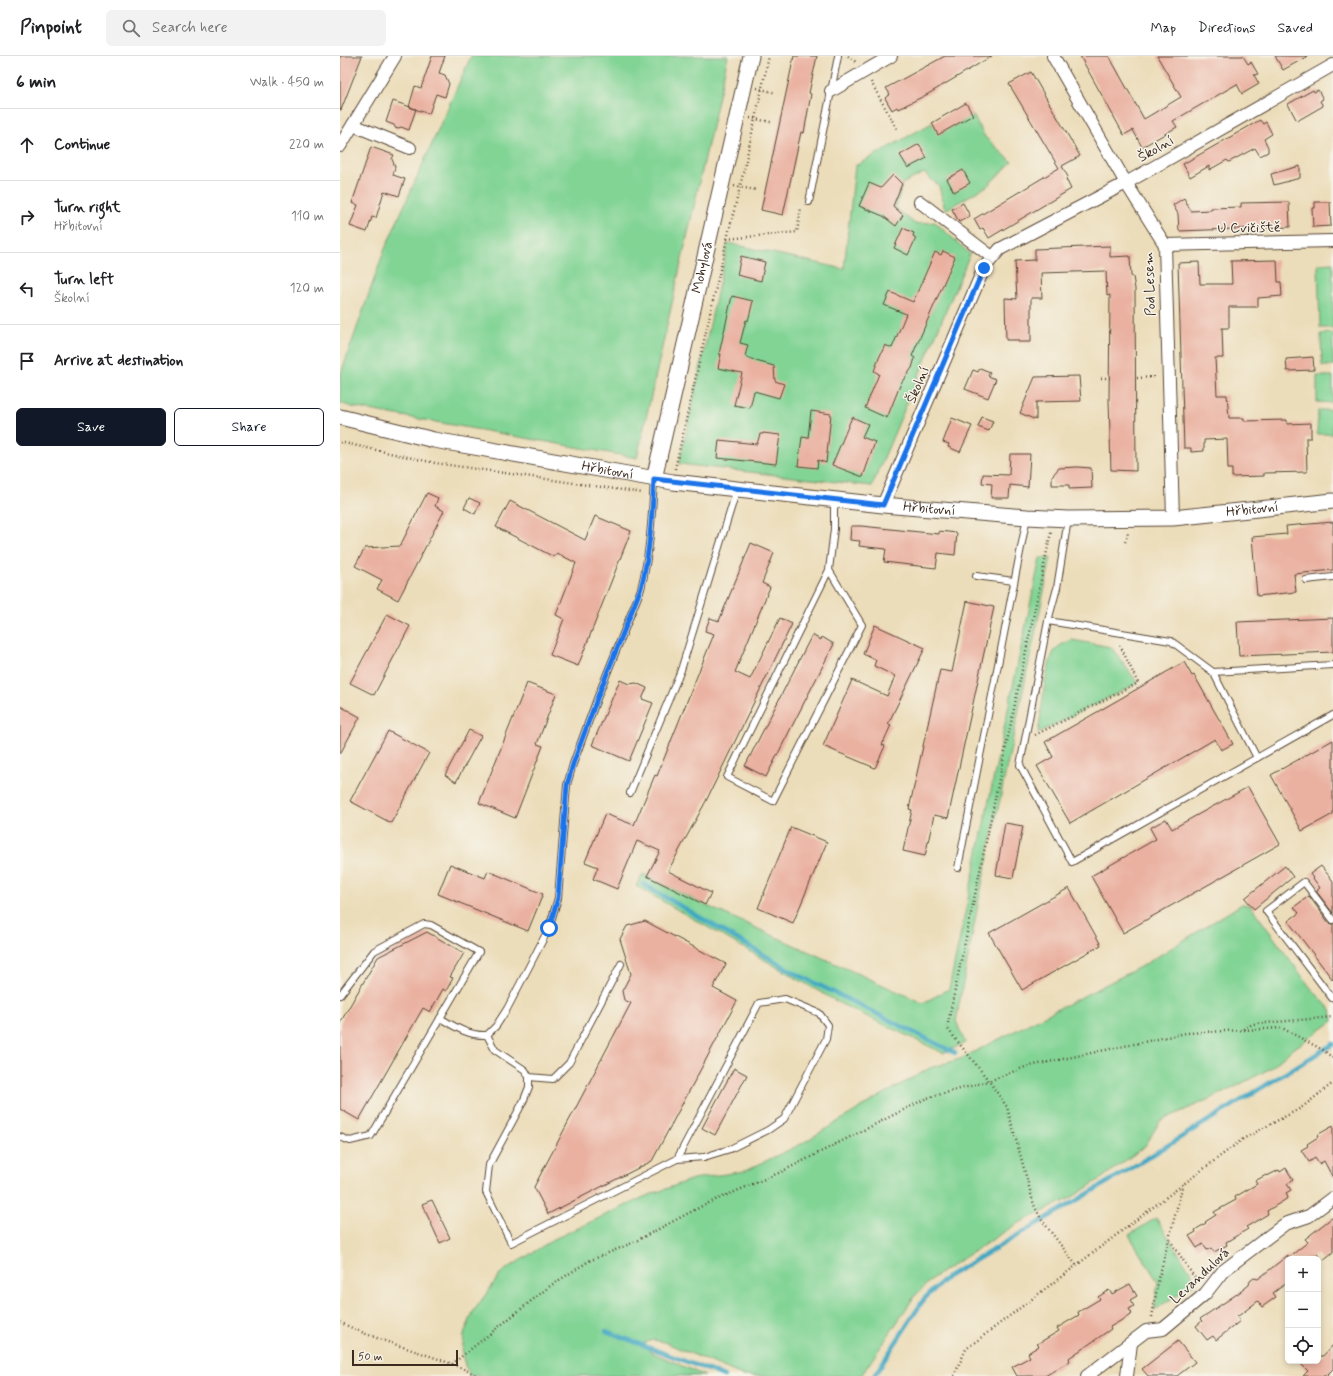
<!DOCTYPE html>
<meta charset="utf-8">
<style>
body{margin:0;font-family:Mynerve,sans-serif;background:#f2f2f2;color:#202124}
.controls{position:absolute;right:12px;bottom:12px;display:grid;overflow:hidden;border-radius:6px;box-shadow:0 2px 6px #0003}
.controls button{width:36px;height:36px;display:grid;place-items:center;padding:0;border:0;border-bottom:1px solid #e0e0e0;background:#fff;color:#202124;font:20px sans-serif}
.scale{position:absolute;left:12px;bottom:10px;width:106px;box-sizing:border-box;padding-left:4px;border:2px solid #3b2a1e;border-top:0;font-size:11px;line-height:14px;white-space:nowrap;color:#3b2a1e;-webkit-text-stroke:3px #f7f3e8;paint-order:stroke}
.stop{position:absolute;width:12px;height:12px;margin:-9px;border:3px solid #1a73e8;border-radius:50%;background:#fff}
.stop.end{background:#1a73e8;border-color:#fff;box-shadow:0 1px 4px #0008}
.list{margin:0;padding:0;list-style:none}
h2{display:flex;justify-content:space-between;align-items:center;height:52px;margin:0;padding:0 16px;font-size:17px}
h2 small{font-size:13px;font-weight:400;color:#757577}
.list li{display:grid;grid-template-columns:26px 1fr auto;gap:12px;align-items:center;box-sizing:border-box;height:72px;padding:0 16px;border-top:1px solid #e0e0e0}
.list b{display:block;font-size:15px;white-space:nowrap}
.list p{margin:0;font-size:13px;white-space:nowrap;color:#757577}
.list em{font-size:13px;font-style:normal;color:#757577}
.actions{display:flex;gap:8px;padding:12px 16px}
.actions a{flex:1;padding:9px 0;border:1px solid #111827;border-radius:6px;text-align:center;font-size:14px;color:#111827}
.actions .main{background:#111827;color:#fff}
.icon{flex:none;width:22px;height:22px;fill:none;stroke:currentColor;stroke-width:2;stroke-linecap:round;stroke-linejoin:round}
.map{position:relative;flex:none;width:993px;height:1320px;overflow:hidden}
header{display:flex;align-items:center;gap:24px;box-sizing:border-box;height:56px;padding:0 20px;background:#fff;border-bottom:1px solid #e0e0e0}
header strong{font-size:19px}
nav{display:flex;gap:22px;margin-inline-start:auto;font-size:14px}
.search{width:280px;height:36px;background:#f2f2f2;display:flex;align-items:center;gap:10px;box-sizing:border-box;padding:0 14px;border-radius:6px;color:#757577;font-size:15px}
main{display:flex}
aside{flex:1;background:#fff}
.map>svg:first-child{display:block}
</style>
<header>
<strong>Pinpoint</strong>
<div class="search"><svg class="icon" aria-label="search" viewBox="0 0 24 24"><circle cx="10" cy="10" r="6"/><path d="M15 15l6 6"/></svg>Search here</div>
<nav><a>Map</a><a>Directions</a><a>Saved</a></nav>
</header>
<main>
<aside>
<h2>6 min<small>Walk · 450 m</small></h2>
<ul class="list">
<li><svg class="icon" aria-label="ahead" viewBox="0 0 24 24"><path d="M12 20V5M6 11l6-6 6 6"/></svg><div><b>Continue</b></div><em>220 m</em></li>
<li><svg class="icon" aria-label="right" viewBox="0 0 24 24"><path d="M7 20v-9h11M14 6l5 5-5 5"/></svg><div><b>Turn right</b><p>Hřbitovní</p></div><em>110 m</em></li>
<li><svg class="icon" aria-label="left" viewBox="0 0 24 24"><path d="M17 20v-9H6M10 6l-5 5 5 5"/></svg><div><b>Turn left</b><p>Školní</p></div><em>120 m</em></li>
<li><svg class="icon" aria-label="arrive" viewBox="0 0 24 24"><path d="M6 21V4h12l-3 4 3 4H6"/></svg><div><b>Arrive at destination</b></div></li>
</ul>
<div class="actions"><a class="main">Save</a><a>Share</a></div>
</aside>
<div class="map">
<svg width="993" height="1320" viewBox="0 0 993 1320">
<rect width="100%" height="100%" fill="#f7f3e8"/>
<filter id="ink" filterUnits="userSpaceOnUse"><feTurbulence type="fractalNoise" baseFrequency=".025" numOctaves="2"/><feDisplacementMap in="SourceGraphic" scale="8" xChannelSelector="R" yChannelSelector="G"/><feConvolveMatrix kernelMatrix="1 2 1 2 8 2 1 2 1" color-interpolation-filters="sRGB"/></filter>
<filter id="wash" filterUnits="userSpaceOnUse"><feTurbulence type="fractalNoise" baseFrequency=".012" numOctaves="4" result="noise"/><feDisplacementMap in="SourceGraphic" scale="16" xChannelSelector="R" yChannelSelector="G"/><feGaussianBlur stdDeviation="0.9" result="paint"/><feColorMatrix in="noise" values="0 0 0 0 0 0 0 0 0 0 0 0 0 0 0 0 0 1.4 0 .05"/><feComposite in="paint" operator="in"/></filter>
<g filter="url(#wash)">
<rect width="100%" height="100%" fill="#ecddba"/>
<!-- green -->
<g fill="#82d495" stroke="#5e7f5a">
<path d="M131,0H388L297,402L12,351L0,347V320L44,195Z"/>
<path d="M633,59L645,81L672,106L647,130L605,154L599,130L584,117L562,128L556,152L575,168L595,166L630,198L532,430L339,408L388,187L504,213L515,110L592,67L599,78Z"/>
<path d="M993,207V272H980L978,208Z"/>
<path d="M993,277V310H982L981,278Z"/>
<path d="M977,320H993V347L977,346Z"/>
<path d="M978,354H993V378H977Z"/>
<path d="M700,502H711L640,838L616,965L625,987L603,997L501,948L296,830L303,818L365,849L583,947L609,933Z"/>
<path d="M732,584L771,591L798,627L698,677C702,657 704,612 714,596C718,589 725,587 732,584Z"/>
<path d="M902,848L910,849L970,931L991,954L993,965L949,996L931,1012L885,1036L820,1065L805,1090L762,1122L731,1142L675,1169L594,1221L574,1241L521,1320H404L324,1286L313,1284L305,1287L311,1296L365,1320H130L126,1313L122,1298L124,1279L133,1256L162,1216L214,1183L304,1141L353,1123L405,1115L461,1088L535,1043L590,1012L620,1003L804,909Z"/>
<path d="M816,1162L857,1226L814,1254L818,1226L789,1179Z"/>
</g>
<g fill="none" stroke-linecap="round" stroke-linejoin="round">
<!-- stream -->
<g stroke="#41a7c2" stroke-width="4.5">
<path d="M303,828L455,917L615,997"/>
<path d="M266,1275L384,1320"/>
<path d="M534,1320L584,1243L607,1221L778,1120L993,988"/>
</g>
</g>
<g id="blocks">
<!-- building -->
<g fill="#eab1a0">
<path d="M0,0H22L1,54H0Z"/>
<path d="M92,0H105L99,17L105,19L109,28L105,41L96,38L89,58L69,51L75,30L81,32Z"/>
<path d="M454,0H477L469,37L471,38L464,77L461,76L443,159L421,154Z"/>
<path d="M605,0H652L588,38L558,53L557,51L552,54L545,42L550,38L546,32Z"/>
<path d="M740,0H769L804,63L841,41L817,0H903L908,8L911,6L918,18L914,19L919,28L902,38L897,28L833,65L837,71L802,91L793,74L784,79Z"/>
<path d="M935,0H968L943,14Z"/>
<path d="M691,16L740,100L722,110L728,121L726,123L731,133L649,182L643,172L640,174L634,163L719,112L669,28Z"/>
<path d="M973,34L974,36L978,34L983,43L980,45L983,50L957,65L948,48Z"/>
<path d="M53,45L76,53L69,74L61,71L56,73L54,69L46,66Z"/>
<path d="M626,47L633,59L598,79L592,67Z"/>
<path d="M920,64L923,68L926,66L932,78L924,83L928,91V96L920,100L915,92L889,106L887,104L869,114V110L850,121L843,108Z"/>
<path d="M579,88L587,102L568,112L560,99Z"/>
<path d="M31,91L54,99L52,103L55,111L53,119L65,123L59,140L44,135L36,162L32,161L27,176L10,170L18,149L12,147Z"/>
<path d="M960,110V122L934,129L931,118Z"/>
<path d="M623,114L630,127L614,136L607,123Z"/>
<path d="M553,119L562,128L553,150L563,159L556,170L543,160L519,150L529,127L541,132Z"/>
<path d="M844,142L851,155L871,154V152L901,151V147L949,146L950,171L839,175L838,158L833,149Z"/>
<path d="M975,146H990L991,170L973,171L972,152H975Z"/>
<path d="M623,147L630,160L619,166L612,153Z"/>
<path d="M563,172L574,177L573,180L576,182L568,199L554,192Z"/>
<path d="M770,190V201L790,200L791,220L793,221L795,233L796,415L771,414L769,344L770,239L767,240L766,215L701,217L702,242H691V286H678V284H666L665,242L677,243L675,205L695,204V193Z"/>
<path d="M603,195L615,201L572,300L575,302L572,312L561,327L547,362L525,352L539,318L534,315L539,302L545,289L552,292L566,258L544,249L550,236L573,246L595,196L601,199Z"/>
<path d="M401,200L425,206L421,225L397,219Z"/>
<path d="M937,204L938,226H941L942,240L918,242V251H889V272H882L883,302H875L877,339H887L889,362H904V365L947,364V368L971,367V382H966L967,416L924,417V420L892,421V413H888L887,383L864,384V395L851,396V392H844L838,207L859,206L860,228H892L891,205Z"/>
<path d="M392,240L413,245L408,265L406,264L400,287L408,289L405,300L416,305L434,310L435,325L444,328L439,342L414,335L410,352L394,349L402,317L378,312L381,298H379Z"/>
<path d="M973,301L974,314L947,315L946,303Z"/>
<path d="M640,312L650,316L648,320L656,323L648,342L625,333L633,314L638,316Z"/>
<path d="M739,320L741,345L696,346V364L680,357L695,321Z"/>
<path d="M471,355L491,358L486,407L478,404L477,412L458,410L462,381L468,382Z"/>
<path d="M512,361L528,368L522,381L535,386L523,421L492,409Z"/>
<path d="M642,361L653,365L649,375L638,371Z"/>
<path d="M612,362L632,370L620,396L608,391L609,388L603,386Z"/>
<path d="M423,377L440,379L436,408L377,402L379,384L417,388L420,378H423Z"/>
<path d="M670,398H690L688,431L670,429L669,442H651L652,428L642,427L643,418L669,419Z"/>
<path d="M737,411L751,412L752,432L729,433V429H712V420L719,412Z"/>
<path d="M87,437L98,442L95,450L104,455L58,544L37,533L42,524L15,510L25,492L60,490Z"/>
<path d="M129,442L140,447L135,458L124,452Z"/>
<path d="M170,445L245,484L255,460L291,475L238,610L210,599L224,563L216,559L236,507L217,497L214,501L156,471Z"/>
<path d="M993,466V514L954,518L956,536L917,540L912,481L947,478L946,470Z"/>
<path d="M511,470H521L599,478V475L617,477L615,499L598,497L596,512L544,506L546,493L519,490L520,485L510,484Z"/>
<path d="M411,487L434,497L422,527L430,531L395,616L410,623L440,562L452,568L366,745L328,815L371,837L365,849L307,820L320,795L297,785L277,833L253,823L258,811L245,806L265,758L294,769L315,719L317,720L374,578L365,575L370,562L379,565Z"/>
<path d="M627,545L654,551L608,762L594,759L585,800L563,795L572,754L569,753L600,614L612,616Z"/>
<path d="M47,558L70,570L34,639L10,627Z"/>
<path d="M993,562V596L899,600L897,566Z"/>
<path d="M535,569L585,592L548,668L551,669L542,689L545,690L535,712L483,690L512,624L547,640L555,620L534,610L536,604L523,598Z"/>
<path d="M472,579L481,584L482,581L494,588L426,721L405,710Z"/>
<path d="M844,606L852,620L854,619L893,688L881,694L875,683L730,767L697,710L713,701L705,686Z"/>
<path d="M280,624L289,628L296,627L307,632L302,643L313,647L289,705L252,689Z"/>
<path d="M187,627L216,638L197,688L203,690L175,762L139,747Z"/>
<path d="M0,650L20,661L0,698Z"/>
<path d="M129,674L141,680L116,726L105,719Z"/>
<path d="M48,675L89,697L51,767L10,745Z"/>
<path d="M993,684V758L962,775L931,719Z"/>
<path d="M908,731L940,788L783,877L751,820L816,783L810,772L826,763L832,773Z"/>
<path d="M665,767L683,770L673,822L656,819Z"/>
<path d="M451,771L487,786L453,867L418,852Z"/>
<path d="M110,808L145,822L148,815L203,838L188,875L98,838Z"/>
<path d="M945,810L953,821L914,853L905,842Z"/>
<path d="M981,810L993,825V857L976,835L980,832L970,818Z"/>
<path d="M729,832L761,889L682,934L649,877Z"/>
<path d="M969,840L989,867L993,868V924L948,865L959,857L954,851Z"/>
<path d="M305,865L386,908L373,932L397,945L312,1105L208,1158L194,1131L291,947L284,944L282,935L291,918L280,883L287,870Z"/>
<path d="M87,876L124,897L110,921L113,922L106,935L103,933L90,956L83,952L19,1064L0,1053V967L38,901Z"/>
<path d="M394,1012L407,1019L375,1079L362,1072Z"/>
<path d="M993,1070V1122L984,1105L979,1108L975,1102L969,1106L961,1094L968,1090L967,1088L978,1081L977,1079Z"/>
<path d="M946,1112L953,1124L947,1128L951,1134L946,1137L948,1142L927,1155L928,1158L906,1171L908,1173L886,1186L887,1189L874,1196L871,1192L867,1194L863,1188L857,1192L849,1180L856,1176L855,1174L866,1167L865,1166L876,1159L874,1156L896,1144L895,1141L917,1128L915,1125L926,1119L927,1120L939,1114L940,1116Z"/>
<path d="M92,1144L110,1182L100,1187L82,1148Z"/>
<path d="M993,1161V1196L982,1205L977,1198L971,1203H948V1226L933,1237L936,1241L922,1251L918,1245L897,1261L900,1265L876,1284L873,1280L867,1284L856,1270L862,1265L860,1263L900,1236L909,1229L910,1225L914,1222L918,1223L948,1199V1202L968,1186L965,1183Z"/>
<path d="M790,1228L797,1240L790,1244L794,1250L789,1253L792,1258L770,1271L771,1273L729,1302L730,1305L705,1320H677L672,1311L690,1301L688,1297L699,1290L697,1288L719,1275L717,1272L739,1259L738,1256L760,1243L758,1241L769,1234L772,1238Z"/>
<path d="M838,1285L855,1306L837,1320H808L802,1313Z"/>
<path d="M993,1289V1313L986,1320H963L968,1315L958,1305H978V1300H983Z"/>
</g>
</g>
</g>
<g filter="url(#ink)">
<use href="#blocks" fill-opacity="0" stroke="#564535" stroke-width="1"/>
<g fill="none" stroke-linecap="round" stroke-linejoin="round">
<!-- service casing -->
<g stroke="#564535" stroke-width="8">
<g id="service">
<path d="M469,146L498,0"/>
<path d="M728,463L717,532L708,565L680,709L732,806L993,659"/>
<path d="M489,514L522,569L433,745L387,721L489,514L494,473V444"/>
<path d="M636,520L674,525"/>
<path d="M966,524L993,521"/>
<path d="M708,565L831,585L873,616L917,702"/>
<path d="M873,616L993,609"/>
<path d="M290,737L341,614L397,433"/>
<path d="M618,812L687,461"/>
<path d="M0,939L34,895L84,868L91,869L139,896L31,1080L10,1085L0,1081"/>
<path d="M992,942L926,855L964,826L993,864"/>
<path d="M100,962C115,971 129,980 147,979L156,970L167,953L209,872L218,842L227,729L233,708L258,640L301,533C310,497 312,460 314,423"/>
<path d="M147,979L155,994L185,1014L189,1021V1031L183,1046L149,1109L146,1136L171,1187L337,1103L419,947L445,943L479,957L488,969L486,983L444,1063L428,1074L390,1093L364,1101L337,1103"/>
<path d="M189,1021L213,1023L229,1007L281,908"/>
</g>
</g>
<!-- minor casing -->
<g stroke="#564535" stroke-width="14">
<g id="minor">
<path d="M713,0L786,127L825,189L833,462"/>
<path d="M491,35L551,0"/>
<path d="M13,69L70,92"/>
<path d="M0,90L55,0"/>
<path d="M580,146L652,201"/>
<path d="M825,189L993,185"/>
<path d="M543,449L644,212L660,193L786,127L993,9"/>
<path d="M747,1320L806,1275L823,1273L865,1238L883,1215L945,1168L969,1160L993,1142"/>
<path d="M787,1320L791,1287"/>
</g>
</g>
<!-- tertiary casing -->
<g stroke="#564535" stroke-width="17">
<g id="tertiary">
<path id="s1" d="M0,361L94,384L333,426L543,449L687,461L728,463L833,462L993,445"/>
<path id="s2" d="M314,423L411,0"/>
</g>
</g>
<!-- path -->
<g stroke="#564535" stroke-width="2.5" stroke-dasharray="1 3" stroke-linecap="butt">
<path d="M508,0L516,6"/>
<path d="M531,26L557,73"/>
<path d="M417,32L436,37"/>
<path d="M410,62L431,66"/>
<path d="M394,130L416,134"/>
<path d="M387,183L457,176L461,152"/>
<path d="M761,322H770"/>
<path d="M797,322L816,321"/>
<path d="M0,386L95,407L303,437"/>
<path d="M335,413L387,183L400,131L429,0"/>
<path d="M785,486L788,477"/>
<path d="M695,679L798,627L779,587"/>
<path d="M903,973L913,968L993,961"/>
<path d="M830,1184L858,1227"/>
<path d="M736,1209L701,1163L694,1149L667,1051L649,1025L685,1011L846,977L942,972L983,994L993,1002"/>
<path d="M812,1261L818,1226L843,1128"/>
<path d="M0,1266C44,1289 94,1297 138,1320"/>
<path d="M112,1308L210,1230L249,1205L292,1187L364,1149L441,1116L587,1042L649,1025L607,972L711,476"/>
<path d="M614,1320L626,1293L903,1083L961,1052L993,1027"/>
</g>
<!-- service -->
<use href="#service" stroke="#fff" stroke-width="6"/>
<!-- minor -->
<use href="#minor" stroke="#fff" stroke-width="12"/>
<!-- tertiary -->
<use href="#tertiary" stroke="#fff" stroke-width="15"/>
</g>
</g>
<g fill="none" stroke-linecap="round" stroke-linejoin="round" filter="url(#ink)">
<!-- route -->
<path stroke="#1a73e8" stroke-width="5" d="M209,872L218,842L227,729L233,708L258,640L301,532C310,497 312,460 314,423L543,449L644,212"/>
</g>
<g text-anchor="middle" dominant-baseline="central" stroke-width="3" stroke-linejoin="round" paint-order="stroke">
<!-- street labels -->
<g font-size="14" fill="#3b2a1e" stroke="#f7f3e8">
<text transform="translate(816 93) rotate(-30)">Školní</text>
<text transform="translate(909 172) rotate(-1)">U Cvičiště</text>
<text stroke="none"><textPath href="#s2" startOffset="217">Mohylová</textPath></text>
<text transform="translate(810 228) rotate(-92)">Pod Lesem</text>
<text transform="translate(578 329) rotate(-67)">Školní</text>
<text stroke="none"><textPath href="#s1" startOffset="273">Hřbitovní</textPath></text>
<text stroke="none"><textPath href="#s1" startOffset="597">Hřbitovní</textPath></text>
<text stroke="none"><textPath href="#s1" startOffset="921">Hřbitovní</textPath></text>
<text transform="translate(860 1220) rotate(-43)">Levandulová</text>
</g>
</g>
</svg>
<div class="controls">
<button>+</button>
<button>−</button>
<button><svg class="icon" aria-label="locate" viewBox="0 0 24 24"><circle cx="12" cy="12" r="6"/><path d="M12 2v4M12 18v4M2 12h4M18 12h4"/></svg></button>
</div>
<div class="scale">50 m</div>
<div class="stop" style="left:209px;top:872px"></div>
<div class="stop end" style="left:644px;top:212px"></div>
</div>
</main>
